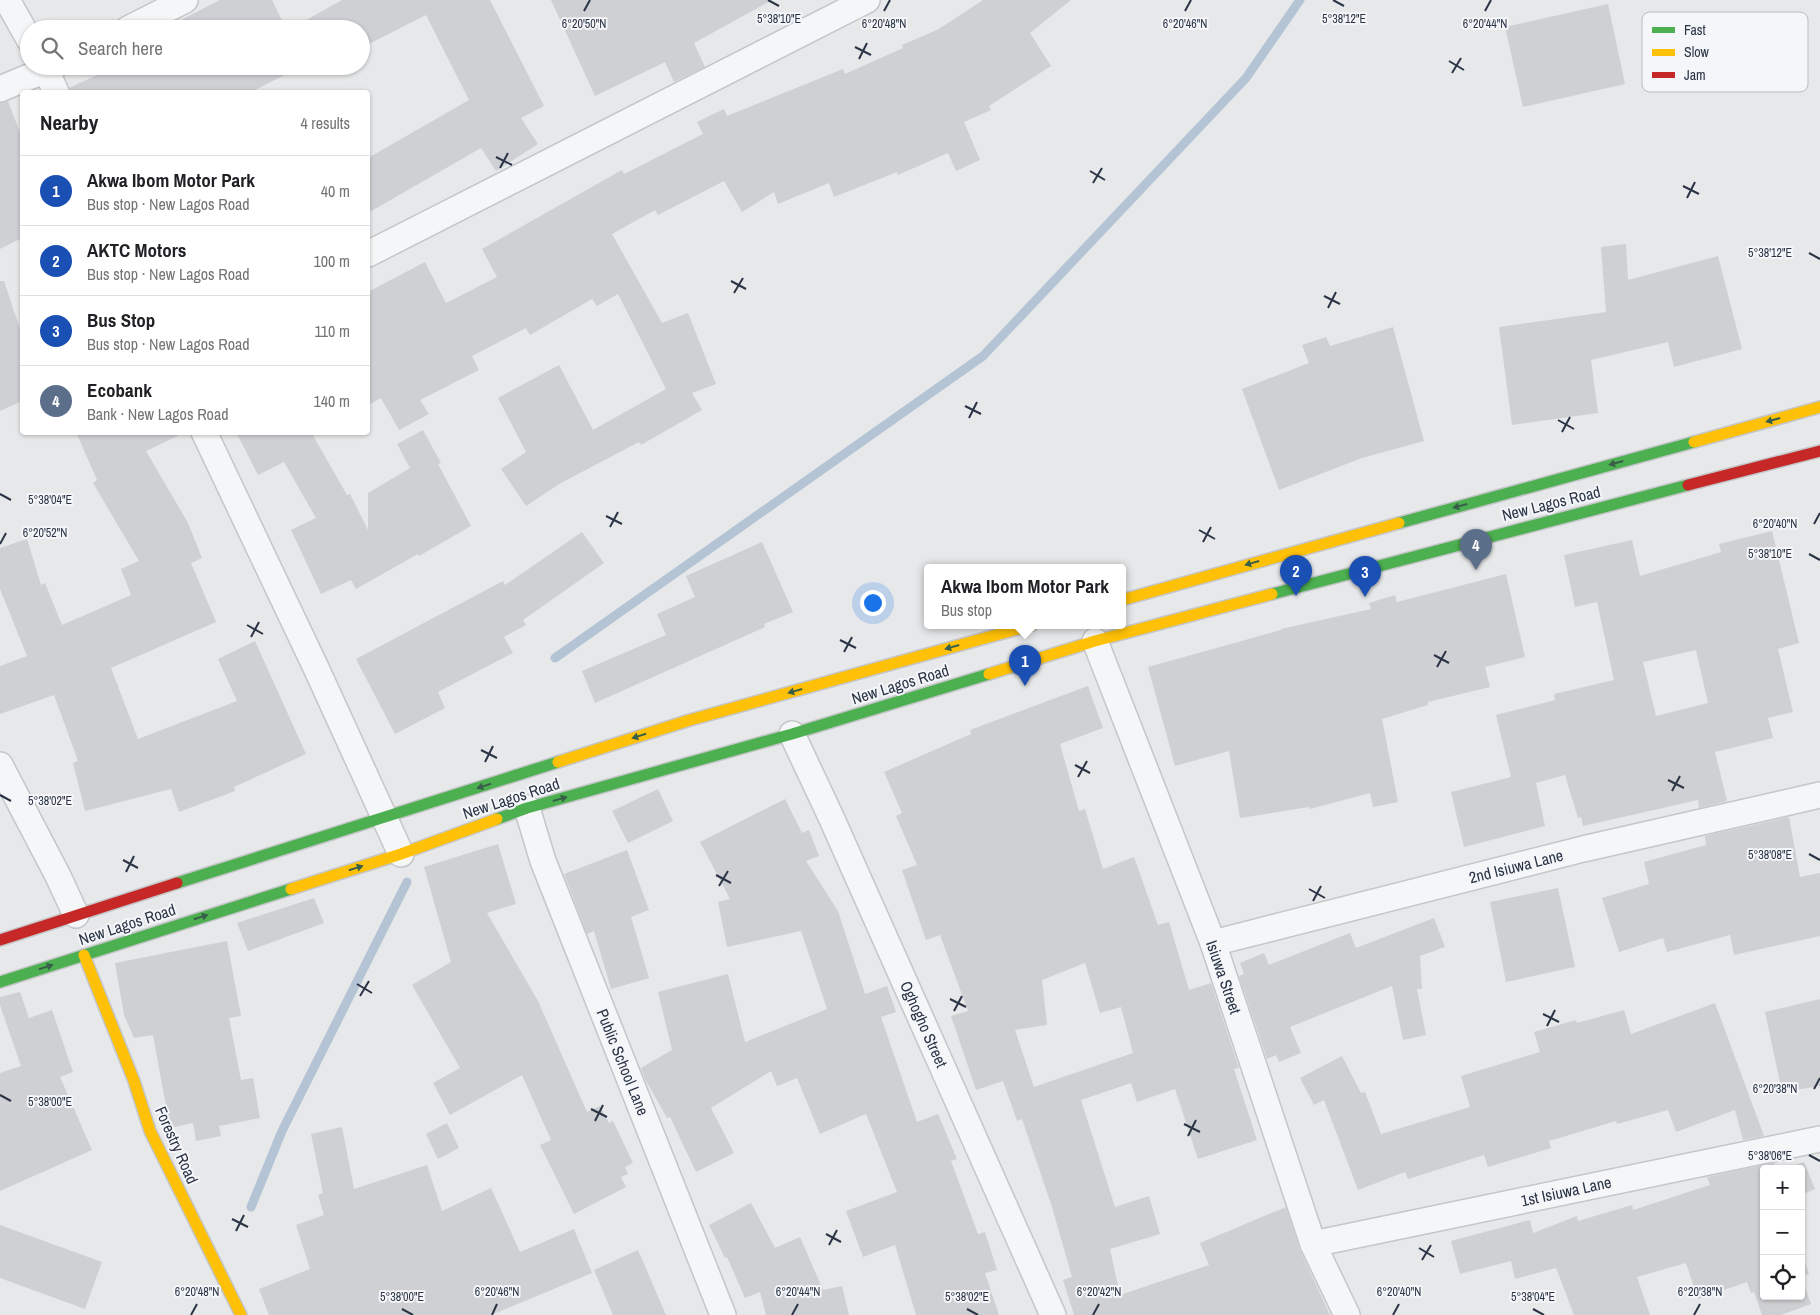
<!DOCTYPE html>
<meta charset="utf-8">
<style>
body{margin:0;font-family:"Archivo Narrow",sans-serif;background:#f2f2f2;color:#202124}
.controls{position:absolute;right:15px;bottom:15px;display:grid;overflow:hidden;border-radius:5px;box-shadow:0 1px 4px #0004}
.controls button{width:45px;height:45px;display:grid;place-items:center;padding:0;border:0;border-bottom:1px solid #e0e0e0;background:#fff;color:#202124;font:25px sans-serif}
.you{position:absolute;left:872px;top:602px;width:18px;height:18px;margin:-12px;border:4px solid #fff;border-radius:50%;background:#1a73e8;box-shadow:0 0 0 8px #1a73e833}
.badge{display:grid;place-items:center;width:32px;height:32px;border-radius:50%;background:#1a73e8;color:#fff;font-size:16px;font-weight:700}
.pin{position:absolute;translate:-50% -41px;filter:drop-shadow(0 1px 2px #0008)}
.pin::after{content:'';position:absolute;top:26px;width:18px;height:15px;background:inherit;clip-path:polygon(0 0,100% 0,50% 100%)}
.popup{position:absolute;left:924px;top:564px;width:202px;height:65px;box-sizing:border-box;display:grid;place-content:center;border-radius:5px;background:#fff;filter:drop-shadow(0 1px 4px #0005);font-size:16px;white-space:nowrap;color:#757577}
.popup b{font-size:19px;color:#202124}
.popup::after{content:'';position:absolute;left:50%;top:100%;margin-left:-10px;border:10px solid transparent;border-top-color:#fff}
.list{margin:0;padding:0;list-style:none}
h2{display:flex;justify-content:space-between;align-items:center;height:65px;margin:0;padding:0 20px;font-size:21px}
h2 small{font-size:16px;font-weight:400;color:#757577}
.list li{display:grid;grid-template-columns:32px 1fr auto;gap:15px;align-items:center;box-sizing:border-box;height:70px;padding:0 20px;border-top:1px solid #e0e0e0}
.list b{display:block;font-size:19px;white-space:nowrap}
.list p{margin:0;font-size:16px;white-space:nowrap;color:#757577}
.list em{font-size:16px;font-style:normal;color:#757577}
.icon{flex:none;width:28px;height:28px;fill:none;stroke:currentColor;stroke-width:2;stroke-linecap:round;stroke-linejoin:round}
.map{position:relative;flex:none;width:1820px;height:1315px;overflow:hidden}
.search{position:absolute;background:#fff;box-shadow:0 1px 4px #0004;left:20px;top:20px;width:350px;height:55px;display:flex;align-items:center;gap:12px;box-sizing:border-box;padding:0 18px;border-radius:28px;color:#757577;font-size:19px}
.panel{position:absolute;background:#fff;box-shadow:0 1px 4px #0004;left:20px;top:90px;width:350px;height:345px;border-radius:5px}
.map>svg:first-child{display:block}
</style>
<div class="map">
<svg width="1820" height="1315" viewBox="0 0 1820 1315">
<rect width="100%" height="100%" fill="#e6e8ea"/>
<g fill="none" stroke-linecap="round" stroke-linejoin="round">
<!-- stream -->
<g stroke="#b4c4d5" stroke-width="9">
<path d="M555,658L983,356L1246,78L1300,0"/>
<path d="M251,1207L282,1131L407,882"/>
</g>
</g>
<!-- building -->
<g fill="#ced0d3" fill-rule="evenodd">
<path d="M220,0H272L286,29H176L173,24Z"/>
<path d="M342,0H490L544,106L521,118L538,144L496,171L481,148L368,213V158L469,100L426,15L361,48V29H290Z"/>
<path d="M551,0H772L694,43L705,67L674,82L665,62L595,96Z"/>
<path d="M983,0H1071L1030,33L1051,66L989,106L991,110L964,122L980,160L956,171L948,153L898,175L897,172L834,197L829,183L778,204L774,192L742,212L724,181L658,215L655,210L612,234L662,323L688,313L716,384L692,393L702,410L641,445L639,442L561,483L526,506L501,469L526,452L498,398L559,365L593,430L666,389L618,294L597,306L592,299L530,335L526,328L472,356L479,370L420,400L429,414L399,430L381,398L368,405V292L425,262L446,303L497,277L482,249L622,170L624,174L703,134L697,122L724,109L727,116L843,69L845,74L903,48L902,45L939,29Z"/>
<path d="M1608,4L1625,84L1523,107L1505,27Z"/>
<path d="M117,66H302L251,92H70L69,88Z"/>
<path d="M8,101L22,138V238L0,249V103Z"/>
<path d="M1626,244L1628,280L1718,256L1742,349L1674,367L1668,342L1591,360L1598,413L1512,425L1499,327L1606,312L1601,247Z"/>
<path d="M0,281H4L22,335V401L0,411Z"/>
<path d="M1393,327L1424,441L1362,458L1279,490L1242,389L1309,363L1302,345L1326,337L1330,346Z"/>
<path d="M423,430L441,463L438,464L471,526L419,556L418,554L356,589L351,580L321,594L291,530L316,518L284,462L258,475L236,432H311L347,495L350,494L368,530V493L410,468L397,444Z"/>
<path d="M76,432H186L146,451L188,523L202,558L191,563L216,622L111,668L138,739L237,701L218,659L255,641L306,754L234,787L235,791L179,812L171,789L85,811L73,763L78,761L54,695L0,714V666L27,656L0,589V548L27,539L41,585L45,583L62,625L131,595L121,569L139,561L93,483L97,480Z"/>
<path d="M1772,531L1799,643L1778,649L1793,712L1768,718L1773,738L1715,752L1727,801L1699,808L1698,800L1583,826L1581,817L1578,818L1565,775L1536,783L1545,826L1464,847L1451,792L1511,777L1496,715L1555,700L1554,694L1614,680L1597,602L1575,607L1564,555L1632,540L1640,576L1721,552L1719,544ZM1696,650L1708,703L1656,716L1643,662Z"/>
<path d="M582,532L604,563L523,620L526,625L504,637L513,653L438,692L445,708L395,734L356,659L503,581L505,585Z"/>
<path d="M762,542L793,612L764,624L765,627L595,703L582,671L666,635L657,614L695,597L686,576Z"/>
<path d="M1506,574L1525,657L1485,667L1490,687L1428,702V705L1382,719L1398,802L1373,807L1370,793L1310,809L1309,807L1240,818L1229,751L1175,766L1148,667L1281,630V629L1371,609L1369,603L1395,595L1397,602Z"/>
<path d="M1088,686L1103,728L1060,744L1079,811L1085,809L1103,869L1134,857L1158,925L1169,922L1189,990L1211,983L1239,1068L1234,1069L1257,1140L1198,1159L1175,1089L1137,1102L1131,1083L1081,1100L1115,1207L1149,1196L1160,1234L1110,1249L1120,1295L1209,1265L1200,1243L1286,1207L1300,1250L1330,1315H1074L1063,1280L1072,1277L1052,1207L1022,1119L1017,1121L1003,1081L976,1090L951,1016L968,1011L940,935L926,940L902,870L917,865L896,816L902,813L884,772L971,734L970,730ZM1085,963L1100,1013L1121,1007L1133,1053L1034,1087L1015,1030L1047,1025L1042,980Z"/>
<path d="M658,789L673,821L628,843L612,811Z"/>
<path d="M785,799L802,833L809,830L819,856L806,861L838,911L865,994L887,986L896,1012L881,1017L917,1122L938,1114L957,1159L951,1161L978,1234L985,1232L997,1270L985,1273L999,1315H916L895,1245L863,1257L846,1211L897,1192L866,1114L820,1134L797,1078L777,1086L771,1071L711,1108L734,1153L696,1172L670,1117L667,1118L645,1079L641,1068L672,1050L658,992L728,974L745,1042L827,1009L801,931L727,947L718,902L730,899L700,842Z"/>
<path d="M1789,817L1800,877L1820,873V936L1734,955L1730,935L1667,952L1663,938L1619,952L1602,898L1649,884L1644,862L1706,845L1705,836Z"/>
<path d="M498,844L516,904L487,913L538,1001L587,1112L600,1106L609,1123L613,1121L633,1163L625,1167L628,1174L621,1177L626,1187L574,1214L540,1145L551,1140L522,1075L450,1115L433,1083L460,1068L412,985L451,962L424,867Z"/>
<path d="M627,850L649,910L631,917L649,978L611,989L594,931L587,934L564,874Z"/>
<path d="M1558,888L1575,967L1506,982L1490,902Z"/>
<path d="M314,898L324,923L248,951L237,923Z"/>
<path d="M1434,918L1445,947L1420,956L1422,989H1417L1426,1035L1403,1040L1392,986L1290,1027L1301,1053L1279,1062L1276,1055L1267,1059L1239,976L1244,974L1240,963L1264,953L1269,965L1350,933L1356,948Z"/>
<path d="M227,941L241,1016L229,1018L241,1080L253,1078L260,1118L219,1126L221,1136L196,1141L193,1123L170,1128L153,1035L134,1038L124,1015L115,963Z"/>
<path d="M20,992L29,1018L52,1010L73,1072L60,1077L92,1150L0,1191V1073L21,1066L0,1005V997Z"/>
<path d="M1820,999V1086L1782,1092L1765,1012Z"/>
<path d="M1715,1003L1764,1136L1743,1140L1735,1110L1676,1132L1668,1110L1617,1124L1616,1121L1549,1141L1551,1148L1488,1167L1484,1155L1408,1179L1405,1172L1358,1190L1324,1100L1314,1105L1300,1078L1342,1056L1361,1093L1365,1092L1381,1134L1470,1107L1461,1076L1540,1052L1534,1032L1576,1020L1577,1023L1624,1010L1631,1034Z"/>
<path d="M447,1123L459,1148L438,1159L426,1134Z"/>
<path d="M342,1127L354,1189L427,1165L442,1211L491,1188L520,1252L574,1229L592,1273L491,1315H269L259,1289L310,1269L296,1225L324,1215L318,1195L323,1193L311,1134Z"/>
<path d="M1804,1162L1815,1189L1801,1195V1169H1783Z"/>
<path d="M1774,1163L1775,1169H1764V1296H1801V1250L1809,1274L1801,1276L1811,1304L1781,1315H1762L1754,1292L1751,1293L1747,1282L1698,1299L1686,1263L1637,1277L1650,1315H1574L1556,1268L1515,1279L1511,1261L1460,1274L1451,1241L1530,1220L1533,1233L1577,1216L1578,1221L1632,1205L1633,1210L1710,1185L1707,1177Z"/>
<path d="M751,1203L775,1248L800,1237L823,1290L842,1286L849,1315H766L760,1292L745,1298L727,1257L725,1258L709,1225Z"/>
<path d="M0,1225L102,1262L85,1309L0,1278Z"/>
<path d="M638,1250L666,1315H613L594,1270Z"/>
</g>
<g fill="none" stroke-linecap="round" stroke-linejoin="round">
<!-- street casing -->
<g stroke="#c4c6c8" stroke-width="28">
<g id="street">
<path d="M7,0L29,39"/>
<path d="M128,29L185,0"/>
<path d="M44,66L56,92"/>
<path d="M0,89L55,66"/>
<path d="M368,254L867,0"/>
<path d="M204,432L317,670L401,854"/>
<path d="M1095,641L1213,943L1313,1244L1347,1315"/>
<path d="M792,734L831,817L1053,1315"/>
<path d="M0,765L58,876L76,915"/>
<path d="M527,808L543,861L723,1315"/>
<path d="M1213,943L1583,849L1820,795"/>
<path d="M1313,1244L1820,1139"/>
</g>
</g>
<!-- fast casing -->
<g stroke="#c4c6c8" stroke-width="14">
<g id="fast">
<path d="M1399,523L1694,442"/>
<path d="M1272,594L1688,485"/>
<path d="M497,819L527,808L792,734L989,674"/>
<path d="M177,883L558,762"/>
<path d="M0,982L291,889"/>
</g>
</g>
<!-- slow casing -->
<g stroke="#c4c6c8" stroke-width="14">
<g id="slow">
<path d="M1694,442L1820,407"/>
<path d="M1122,600L1399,523"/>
<path d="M989,674L1095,641L1272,594"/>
<path d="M558,762L690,720L1032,625"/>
<path d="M291,889L401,854L497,819"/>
<path d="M84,955L134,1081L150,1131L241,1315"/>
</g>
</g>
<!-- jam casing -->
<g stroke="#c4c6c8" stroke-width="14">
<g id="jam">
<path d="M1688,485L1820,451"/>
<path d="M0,940L177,883"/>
</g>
</g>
<!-- street -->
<use href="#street" stroke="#f5f6f7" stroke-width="25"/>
<!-- fast -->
<use href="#fast" stroke="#4caf50" stroke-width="11"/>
<!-- slow -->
<use href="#slow" stroke="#ffc107" stroke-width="11"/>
<!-- jam -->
<use href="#jam" stroke="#c62828" stroke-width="11"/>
</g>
<!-- one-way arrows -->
<defs><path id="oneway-solid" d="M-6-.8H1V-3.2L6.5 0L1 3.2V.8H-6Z" transform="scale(1.25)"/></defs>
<g fill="#375f49">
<use href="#oneway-solid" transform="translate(1773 420) rotate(165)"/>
<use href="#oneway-solid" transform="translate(1616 463) rotate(165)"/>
<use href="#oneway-solid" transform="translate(1460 506) rotate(165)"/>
<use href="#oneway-solid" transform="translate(1252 563) rotate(164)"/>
<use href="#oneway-solid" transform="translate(952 647) rotate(164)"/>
<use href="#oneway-solid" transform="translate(795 691) rotate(164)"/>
<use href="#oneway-solid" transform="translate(639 736) rotate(162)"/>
<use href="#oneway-solid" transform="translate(484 786) rotate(163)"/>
<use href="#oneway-solid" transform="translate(560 799) rotate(-16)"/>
<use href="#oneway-solid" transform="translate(356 868) rotate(-18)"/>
<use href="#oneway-solid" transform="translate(201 917) rotate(-18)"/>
<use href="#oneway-solid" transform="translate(46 967) rotate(-18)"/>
</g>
<!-- ticks -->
<path fill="none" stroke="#2b3445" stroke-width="2" d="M768,0L779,6M1333,0L1344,6M584,11L590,0M884,11L890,0M1185,11L1191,0M1485,11L1491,0M855,47L871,55M859,59L867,43M1449,61L1464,70M1452,73L1461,58M496,157L512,165M500,168L508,153M1090,171L1105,180M1093,183L1102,168M1683,186L1699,194M1687,198L1695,182M1809,253L1820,259M731,281L746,289M734,293L743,278M1324,296L1340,304M1328,308L1336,292M965,406L981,414M969,418L977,402M1558,420L1574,429M1562,432L1570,417M0,494L11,500M606,516L622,524M1814,524L1820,513M610,527L618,512M1199,530L1215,539M1203,542L1211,527M0,544L6,533M1809,554L1820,560M247,625L263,634M251,637L259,622M840,640L856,648M844,652L852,637M1434,655L1449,663M1437,667L1446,651M481,750L497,758M485,762L493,746M1075,765L1090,773M1078,777L1087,761M1668,780L1684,788M1672,791L1680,776M0,795L11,801M1809,854L1820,860M123,860L138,868M126,872L134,856M716,875L731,883M719,886L728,871M1309,889L1325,898M1313,901L1321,886M357,984L372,993M360,996L369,981M950,999L966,1007M954,1011L962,996M1543,1014L1559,1022M1547,1026L1555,1010M1814,1089L1820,1078M0,1095L11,1101M591,1109L607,1117M595,1121L603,1105M1184,1124L1200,1132M1188,1136L1196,1120M1809,1155L1820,1161M232,1219L248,1227M236,1231L244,1215M826,1234L841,1242M829,1245L837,1230M1419,1248L1434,1257M1422,1260L1431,1245M402,1309L413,1315M967,1309L978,1315M1533,1309L1544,1315M191,1315L197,1304M492,1315L497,1304M792,1315L798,1304M1093,1315L1099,1304M1393,1315L1399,1304M1694,1315L1700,1304"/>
<g text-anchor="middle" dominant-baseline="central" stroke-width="4" stroke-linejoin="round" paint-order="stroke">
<!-- street labels -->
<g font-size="16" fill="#2b3445" stroke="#f4f6f9">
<text transform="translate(1551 503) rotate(-14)">New Lagos Road</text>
<text transform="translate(900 684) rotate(-17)">New Lagos Road</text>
<text transform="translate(511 798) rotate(-18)">New Lagos Road</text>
<text transform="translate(1516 866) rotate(-14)">2nd Isiuwa Lane</text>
<text transform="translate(127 924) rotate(-18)">New Lagos Road</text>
<text transform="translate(1224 977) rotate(71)">Isiuwa Street</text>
<text transform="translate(924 1024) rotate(66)">Oghogho Street</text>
<text transform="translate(623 1062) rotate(68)">Public School Lane</text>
<text transform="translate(177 1145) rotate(66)">Forestry Road</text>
<text transform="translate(1566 1191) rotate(-12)">1st Isiuwa Lane</text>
</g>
</g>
<!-- legend -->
<rect x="1642" y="12" width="166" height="80" rx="8" fill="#f4f6f9" stroke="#b8bcc3" stroke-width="1"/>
<rect x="1652" y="27" width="23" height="6" fill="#4caf50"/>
<rect x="1652" y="49" width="23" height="7" fill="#ffc107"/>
<rect x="1652" y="72" width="23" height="6" fill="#c62828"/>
<g font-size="14" fill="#2b3445">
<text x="1684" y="35">Fast</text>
<text x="1684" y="57">Slow</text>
<text x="1684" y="80">Jam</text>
</g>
<g font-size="12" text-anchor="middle" fill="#2b3445" stroke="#f4f6f9" stroke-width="4" stroke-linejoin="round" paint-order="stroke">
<text x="779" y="23">5°38'10"E</text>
<text x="1344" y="23">5°38'12"E</text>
<text x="584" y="28">6°20'50"N</text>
<text x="884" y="28">6°20'48"N</text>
<text x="1185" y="28">6°20'46"N</text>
<text x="1485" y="28">6°20'44"N</text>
<text x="1770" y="257">5°38'12"E</text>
<text x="50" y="504">5°38'04"E</text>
<text x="1775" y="528">6°20'40"N</text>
<text x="45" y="537">6°20'52"N</text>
<text x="1770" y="558">5°38'10"E</text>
<text x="50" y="805">5°38'02"E</text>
<text x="1770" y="859">5°38'08"E</text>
<text x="1775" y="1093">6°20'38"N</text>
<text x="50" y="1106">5°38'00"E</text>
<text x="1770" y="1160">5°38'06"E</text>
<text x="197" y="1296">6°20'48"N</text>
<text x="497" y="1296">6°20'46"N</text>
<text x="798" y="1296">6°20'44"N</text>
<text x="1099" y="1296">6°20'42"N</text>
<text x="1399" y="1296">6°20'40"N</text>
<text x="1700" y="1296">6°20'38"N</text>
<text x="402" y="1301">5°38'00"E</text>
<text x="967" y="1301">5°38'02"E</text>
<text x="1533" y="1301">5°38'04"E</text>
</g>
</svg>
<div class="controls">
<button>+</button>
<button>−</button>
<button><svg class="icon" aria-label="locate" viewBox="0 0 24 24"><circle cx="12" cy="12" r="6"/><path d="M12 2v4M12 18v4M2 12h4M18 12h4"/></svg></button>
</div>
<div class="you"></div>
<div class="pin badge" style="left:1025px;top:686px;background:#1a4fb4">1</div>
<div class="popup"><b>Akwa Ibom Motor Park</b>Bus stop</div>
<div class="pin badge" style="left:1296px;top:596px;background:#1a4fb4">2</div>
<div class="pin badge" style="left:1365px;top:597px;background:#1a4fb4">3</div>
<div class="pin badge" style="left:1476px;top:570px;background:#5c6f8a">4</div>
<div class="search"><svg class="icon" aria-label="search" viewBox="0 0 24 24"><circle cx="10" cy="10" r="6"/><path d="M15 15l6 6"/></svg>Search here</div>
<section class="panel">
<h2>Nearby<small>4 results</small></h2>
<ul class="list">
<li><span class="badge" style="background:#1a4fb4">1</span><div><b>Akwa Ibom Motor Park</b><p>Bus stop · New Lagos Road</p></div><em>40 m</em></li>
<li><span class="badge" style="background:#1a4fb4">2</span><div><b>AKTC Motors</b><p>Bus stop · New Lagos Road</p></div><em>100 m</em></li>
<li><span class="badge" style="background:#1a4fb4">3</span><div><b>Bus Stop</b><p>Bus stop · New Lagos Road</p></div><em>110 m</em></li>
<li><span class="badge" style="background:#5c6f8a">4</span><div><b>Ecobank</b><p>Bank · New Lagos Road</p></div><em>140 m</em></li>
</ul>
</section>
</div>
